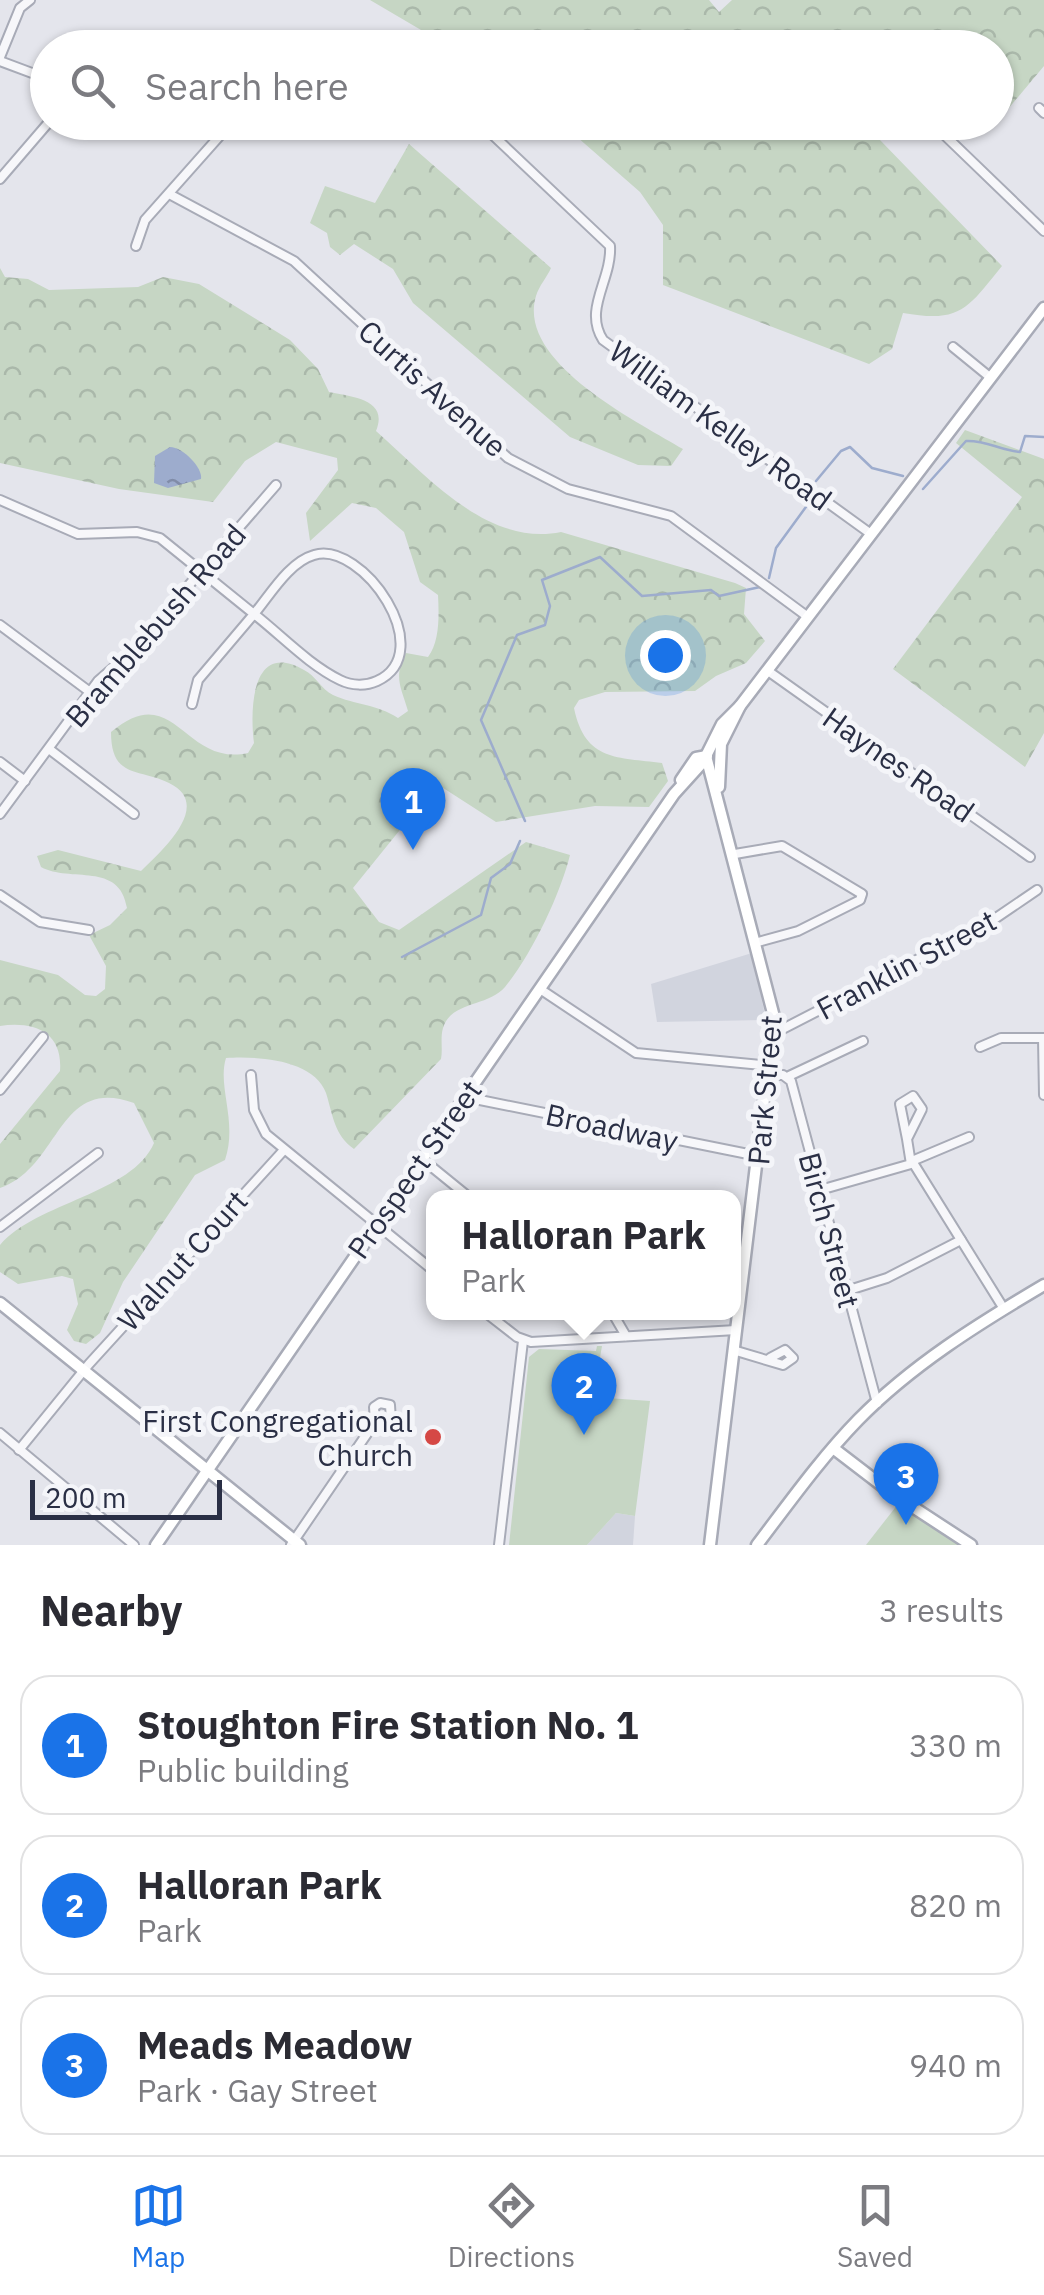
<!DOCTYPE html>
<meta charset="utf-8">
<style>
body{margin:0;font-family:"IBM Plex Sans",sans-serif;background:#f7f7f7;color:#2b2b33}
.scale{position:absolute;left:30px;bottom:25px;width:192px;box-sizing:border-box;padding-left:10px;border:5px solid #2a2f45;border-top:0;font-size:28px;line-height:35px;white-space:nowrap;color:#2a2f45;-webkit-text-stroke:8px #f4f5f9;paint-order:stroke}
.you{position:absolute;left:665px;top:655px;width:35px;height:35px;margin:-25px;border:8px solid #fff;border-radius:50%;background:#1a73e8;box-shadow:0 0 0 15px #1a73e833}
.badge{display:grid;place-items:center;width:65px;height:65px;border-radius:50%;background:#1a73e8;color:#fff;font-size:32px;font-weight:700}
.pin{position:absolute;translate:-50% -82px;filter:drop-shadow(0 2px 5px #0008)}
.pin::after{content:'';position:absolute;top:52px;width:35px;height:30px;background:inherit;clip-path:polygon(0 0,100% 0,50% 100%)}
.popup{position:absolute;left:426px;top:1190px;width:315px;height:130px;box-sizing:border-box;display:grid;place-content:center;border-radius:20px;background:#fff;filter:drop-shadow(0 2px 8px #0005);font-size:32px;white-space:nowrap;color:#7c7c81}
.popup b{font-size:38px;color:#2b2b33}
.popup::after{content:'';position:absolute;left:50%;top:100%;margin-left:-20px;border:20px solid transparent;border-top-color:#fff}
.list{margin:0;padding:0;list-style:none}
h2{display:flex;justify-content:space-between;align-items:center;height:130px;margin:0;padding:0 40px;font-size:42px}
h2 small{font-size:32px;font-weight:400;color:#7c7c81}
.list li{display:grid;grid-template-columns:65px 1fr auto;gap:30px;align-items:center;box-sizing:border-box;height:140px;margin:0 20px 20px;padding:0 20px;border:2px solid #e1e1e2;border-radius:30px}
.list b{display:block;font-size:38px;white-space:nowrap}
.list p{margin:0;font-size:32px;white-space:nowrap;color:#7c7c81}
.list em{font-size:32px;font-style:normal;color:#7c7c81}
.icon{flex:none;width:55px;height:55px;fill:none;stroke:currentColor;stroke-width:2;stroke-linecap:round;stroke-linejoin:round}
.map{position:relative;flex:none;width:1044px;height:1545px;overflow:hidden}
.search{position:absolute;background:#fff;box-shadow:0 2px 8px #0004;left:30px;right:30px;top:30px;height:110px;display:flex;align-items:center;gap:25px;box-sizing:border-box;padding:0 35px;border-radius:55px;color:#7c7c81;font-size:38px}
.sheet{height:610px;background:#fff}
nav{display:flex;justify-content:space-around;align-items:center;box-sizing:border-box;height:140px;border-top:2px solid #e1e1e2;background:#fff;font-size:28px;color:#7c7c81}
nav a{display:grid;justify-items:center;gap:5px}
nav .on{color:#1a73e8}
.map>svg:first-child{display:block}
</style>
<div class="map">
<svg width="1044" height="1545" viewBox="0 0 1044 1545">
<defs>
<pattern id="forest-crowns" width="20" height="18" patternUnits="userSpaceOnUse" patternTransform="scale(2.5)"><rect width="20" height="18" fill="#c6d6c4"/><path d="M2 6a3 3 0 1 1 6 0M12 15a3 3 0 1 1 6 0" fill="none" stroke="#aab8aa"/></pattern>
<pattern id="water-ripples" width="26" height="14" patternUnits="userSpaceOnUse" patternTransform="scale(2.5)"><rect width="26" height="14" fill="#9daccd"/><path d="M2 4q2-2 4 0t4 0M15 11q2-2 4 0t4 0" fill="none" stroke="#808ca8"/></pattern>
</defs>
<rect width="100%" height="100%" fill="#e4e5ec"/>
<!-- built -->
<g fill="#d1d4de">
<path d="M752,953L766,1020L657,1022L651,984Z"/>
<path d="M616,1513L635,1516L633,1545H587Z"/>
</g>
<!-- forest -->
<g fill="url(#forest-crowns)">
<path d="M370,0H709L719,12L732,0H1044V66L998,121L996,48L450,47Z"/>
<path d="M561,123H896L880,140L1002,266C967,309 961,323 903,313L892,349L869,364L663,285V225L640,192Z"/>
<path d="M409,144L551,268C547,277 539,286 536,296C516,362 638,422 683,449L671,466L638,465L570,437L413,303L393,269L354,244L340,255L330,247L327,233L310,223L325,186L375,203Z"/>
<path d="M0,268L5,277L28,279L49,290L138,287L163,277L199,284L290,340L318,369L329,392C352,397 389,399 376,431C426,475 487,547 561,532L735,583L746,588L744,614L765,641L746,663L716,676L695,691L605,692L579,700L574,708C585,762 618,757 662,763L668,781L649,807L595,806L496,822L437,784L353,888L379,922L399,930L526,842L570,855C560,895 532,954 505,987C488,1007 451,1001 443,1028C440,1038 443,1049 441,1059L354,1149C334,1135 333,1115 326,1093C314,1059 256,1056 226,1058C217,1087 238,1121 225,1160L195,1175L123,1282L100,1333L86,1344L74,1341L67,1330L78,1304L73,1279L62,1276L18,1284L0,1272V1245C37,1202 132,1194 154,1143L134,1103C57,1075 61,1167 0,1188V1144L60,1071C63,1032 34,1021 0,1026V960L58,975L85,995L96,996L105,989L106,966L89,935L110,925L127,908C120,861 70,883 41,867L37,856L58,850L141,871C159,853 215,805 169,783C139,768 111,779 111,732C175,678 183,767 248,753L254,743C250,713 250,639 304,670C316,676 321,689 333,695C355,705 377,704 398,718L408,711C401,687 393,677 406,653L428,657C440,641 439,615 438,595L420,582L404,532L376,508L352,503L310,541L306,513L338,470L337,458L276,442L245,461L213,502L119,489L0,463Z"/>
<path d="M965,430L1044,459V733L1025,767L893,669L1022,497L956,443Z"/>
</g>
<!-- park -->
<g fill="#c6d6c4">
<path d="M597,1346H602L593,1397L650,1401L635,1516L616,1513L587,1545H509L529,1357L539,1349L596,1351Z"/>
<path d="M898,1504L960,1545H866Z"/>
</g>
<!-- water -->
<path fill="url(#water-ripples)" d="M170,447C183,447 203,468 201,479L168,488L154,483L155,456Z"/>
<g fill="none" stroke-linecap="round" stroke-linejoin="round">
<!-- stream -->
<g stroke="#9daccd" stroke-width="2.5">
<path d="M816,481L841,451L850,447L872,468L903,476"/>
<path d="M923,489L966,441C986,440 999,450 1020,452L1025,436L1044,437"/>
<path d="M769,578L776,548L811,500"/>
<path d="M525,821L481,720L517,635L545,625L550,606L542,580L600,557L642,596L711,590L719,596L760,587"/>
<path d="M402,957L481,915L491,878L510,864L520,841"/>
</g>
<!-- street casing -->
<g stroke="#a8abb7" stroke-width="12">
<g id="street">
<path d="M0,57L20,8L30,0"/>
<path d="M0,61L48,79"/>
<path d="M1039,108L1044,113"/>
<path d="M479,122L610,246C612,280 583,309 603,340L871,534"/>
<path d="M931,122L1044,231"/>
<path d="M0,179L49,122"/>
<path d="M171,195L294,261L508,458L568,489L671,516L808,617"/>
<path d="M136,246L145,220L232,122"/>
<path d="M953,347L991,378"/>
<path d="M0,500L78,534L137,532L160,538L254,614C270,595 289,562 314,555C362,540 440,652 377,681C366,686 352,686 340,680C309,665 281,635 254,614L198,680L192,704"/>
<path d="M0,625L90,692"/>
<path d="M768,671L1030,857"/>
<path d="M49,749L134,814"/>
<path d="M0,762L25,781"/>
<path d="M0,814L98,681L129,654L276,485"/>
<path d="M735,854L782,846L862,894L860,900L798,931L758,942"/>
<path d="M0,895L40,922L89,930"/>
<path d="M540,989L636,1053L771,1066"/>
<path d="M773,1034L990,922L1037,890"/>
<path d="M1043,1038L1044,1095"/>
<path d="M980,1047L1001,1038H1044"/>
<path d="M251,1075L254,1110L266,1134L434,1271"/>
<path d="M769,1075H783L791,1081L877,1403"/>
<path d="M789,1076L863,1041"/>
<path d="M0,1090L43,1037"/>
<path d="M465,1097L758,1156"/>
<path d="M969,1137L912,1161L1004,1309"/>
<path d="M422,1159L470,1198"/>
<path d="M820,1190L911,1164L907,1139L922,1109L913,1096L900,1104L907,1139"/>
<path d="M0,1227L98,1153"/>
<path d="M846,1291L887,1278L961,1240"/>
<path d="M485,1312L517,1337L531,1342L736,1330"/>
<path d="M612,1312L626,1336"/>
<path d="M733,1350L783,1365L793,1358L785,1350L770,1358"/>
<path d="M0,1433L134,1545"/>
<path d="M19,1450L89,1364L283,1151"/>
<path d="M291,1545L375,1422L374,1407L380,1403L390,1405L391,1421L375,1422"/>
<path d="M499,1545L523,1341"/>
</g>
</g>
<!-- secondary casing -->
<g stroke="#a8abb7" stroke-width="15">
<g id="secondary">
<path d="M706,756L774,1017L710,1545"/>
<path d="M681,780L696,758L707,756"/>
<path d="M719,787L721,744L740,706L1044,308"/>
<path d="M0,1303L300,1545"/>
<path d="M833,1448L893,1494L971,1545"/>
<path d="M156,1545L628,861L674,794L703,762L722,724L740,706"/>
<path d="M757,1545C789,1503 821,1458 858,1420C912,1365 978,1324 1044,1285"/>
</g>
</g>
<!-- street -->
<use href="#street" stroke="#f7f7fa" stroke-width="8"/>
<!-- secondary -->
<use href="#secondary" stroke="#fff" stroke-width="10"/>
</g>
<!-- markers -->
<circle fill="#d54845" stroke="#f4f5f9" stroke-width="4" cx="433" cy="1437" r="10"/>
<g text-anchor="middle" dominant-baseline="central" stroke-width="10" stroke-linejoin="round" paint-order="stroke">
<!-- street labels -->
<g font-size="30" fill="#2a2f45" stroke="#f4f5f9">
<text transform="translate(433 388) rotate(42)">Curtis Avenue</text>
<text transform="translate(721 425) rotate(36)">William Kelley Road</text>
<text transform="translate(155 625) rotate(-49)">Bramblebush Road</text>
<text transform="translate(899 764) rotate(35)">Haynes Road</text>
<text transform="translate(906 964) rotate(-28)">Franklin Street</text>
<text transform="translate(764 1090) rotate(-85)">Park Street</text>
<text transform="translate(612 1127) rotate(12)">Broadway</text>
<text transform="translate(414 1169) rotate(-55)">Prospect Street</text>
<text transform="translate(830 1230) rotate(75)">Birch Street</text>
<text transform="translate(182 1260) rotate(-48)">Walnut Court</text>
</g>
<!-- poi labels -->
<g font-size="30" fill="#2a2f45" stroke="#f4f5f9" text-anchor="end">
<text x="413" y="1420">First Congregational<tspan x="413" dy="34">Church</tspan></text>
</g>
</g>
</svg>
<div class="scale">200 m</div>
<div class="you"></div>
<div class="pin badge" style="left:413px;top:850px">1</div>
<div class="pin badge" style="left:584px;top:1435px">2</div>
<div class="popup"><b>Halloran Park</b>Park</div>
<div class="pin badge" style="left:906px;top:1525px">3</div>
<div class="search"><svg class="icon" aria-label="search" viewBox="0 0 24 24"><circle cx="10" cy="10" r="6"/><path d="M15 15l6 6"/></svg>Search here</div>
</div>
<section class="sheet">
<h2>Nearby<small>3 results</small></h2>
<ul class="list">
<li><span class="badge">1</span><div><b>Stoughton Fire Station No. 1</b><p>Public building</p></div><em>330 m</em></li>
<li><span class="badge">2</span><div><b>Halloran Park</b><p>Park</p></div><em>820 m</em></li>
<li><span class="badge">3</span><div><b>Meads Meadow</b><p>Park · Gay Street</p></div><em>940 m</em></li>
</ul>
</section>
<nav>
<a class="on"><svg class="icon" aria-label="map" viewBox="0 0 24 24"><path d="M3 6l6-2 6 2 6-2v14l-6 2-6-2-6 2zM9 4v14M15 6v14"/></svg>Map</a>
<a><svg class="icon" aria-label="directions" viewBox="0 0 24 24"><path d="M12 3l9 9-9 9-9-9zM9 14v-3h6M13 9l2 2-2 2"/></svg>Directions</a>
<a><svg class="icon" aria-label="saved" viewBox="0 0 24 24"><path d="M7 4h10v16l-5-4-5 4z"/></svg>Saved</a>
</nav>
